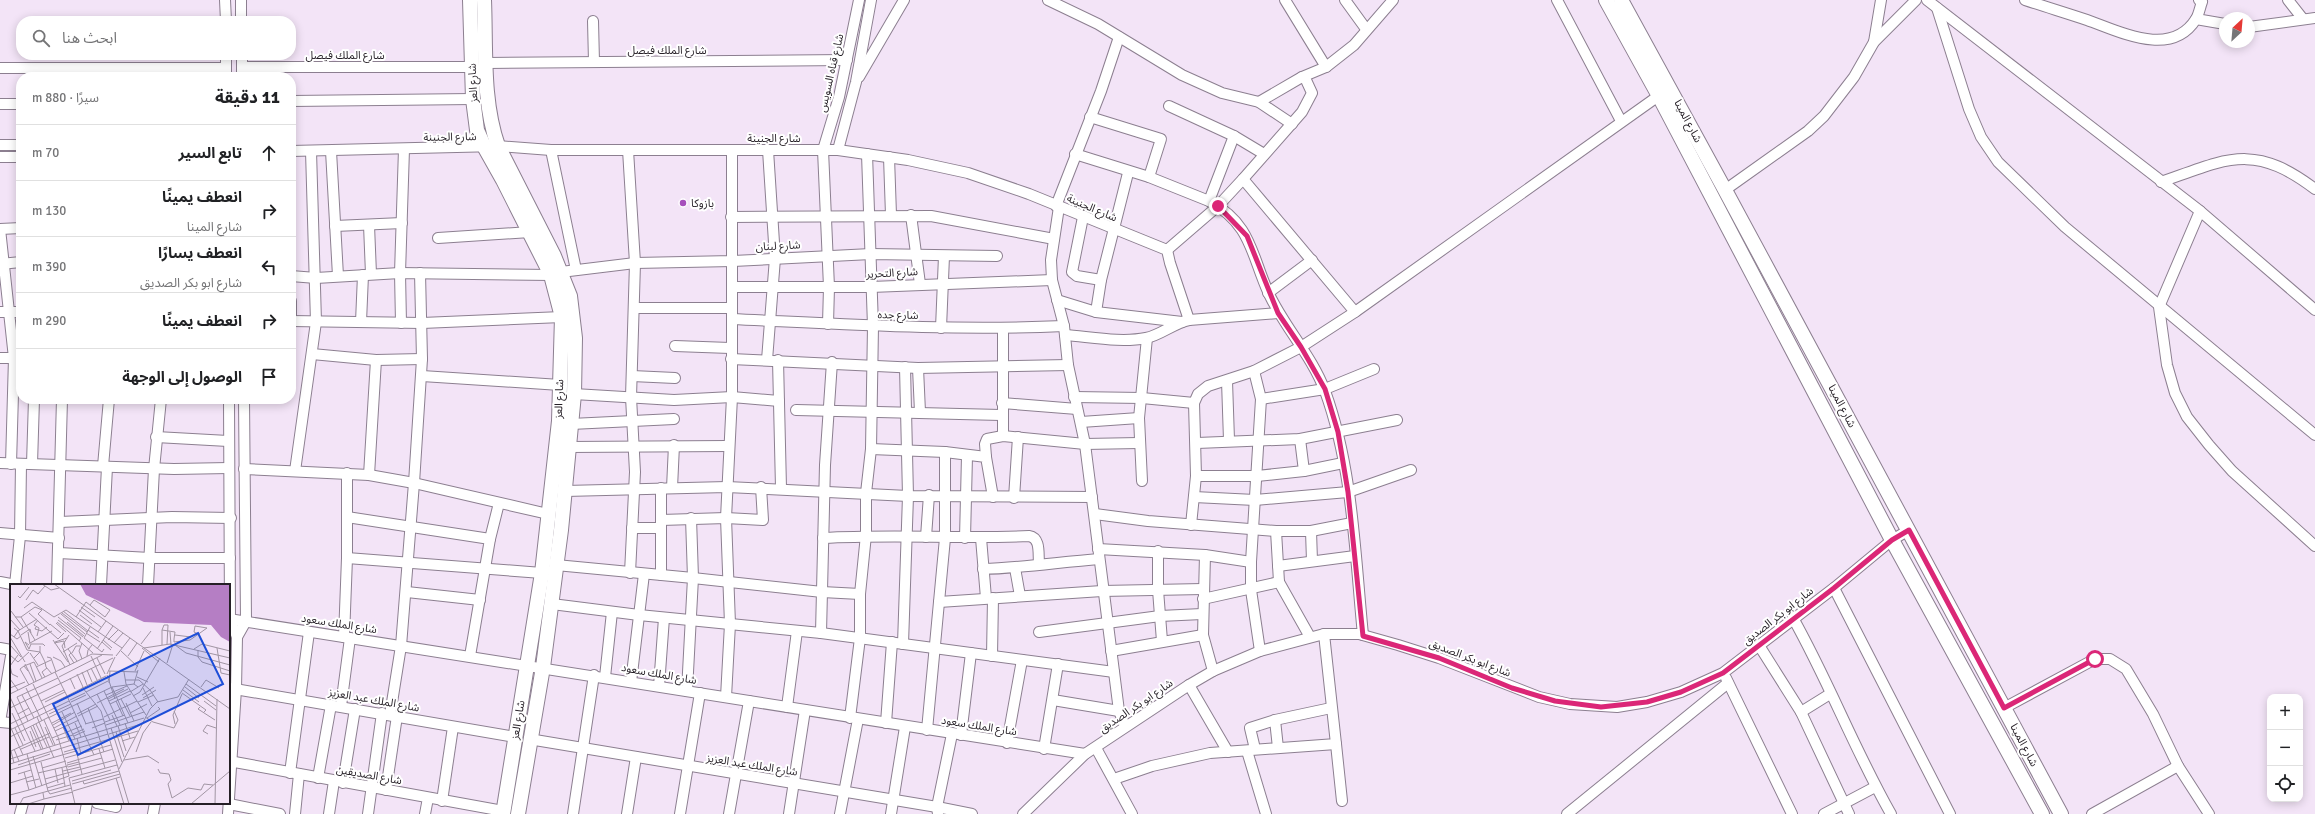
<!DOCTYPE html>
<html lang="ar">
<meta charset="utf-8">
<style>
body{margin:0;font-family:Signika,"Noto Sans Arabic",sans-serif;background:#f6f6f6;color:#202124;direction:rtl}
.controls{position:absolute;right:12px;bottom:12px;display:grid;overflow:hidden;border-radius:8px;box-shadow:0 2px 10px #0003}
.controls button{width:36px;height:36px;display:grid;place-items:center;padding:0;border:0;border-bottom:1px solid #e0e0e0;background:#fff;color:#202124;font:20px sans-serif}
.compass{position:absolute;left:2219px;top:12px;width:36px;height:36px;border-radius:50%;background:#fff;box-shadow:0 2px 10px #0003;rotate:26deg}
.stop{position:absolute;width:12px;height:12px;margin:-9px;border:3px solid #db2777;border-radius:50%;background:#fff}
.stop.end{background:#db2777;border-color:#fff;box-shadow:0 1px 4px #0008}
.list{margin:0;padding:0;list-style:none}
h2{display:flex;justify-content:space-between;align-items:center;height:52px;margin:0;padding:0 16px;font-size:17px}
h2 small{font-size:13px;font-weight:400;color:#757577}
.list li{display:grid;grid-template-columns:26px 1fr auto;gap:12px;align-items:center;box-sizing:border-box;height:56px;padding:0 16px;border-top:1px solid #e0e0e0}
.list b{display:block;font-size:15px;white-space:nowrap}
.list p{margin:0;font-size:13px;white-space:nowrap;color:#757577}
.list em{font-size:13px;font-style:normal;color:#757577}
.icon{flex:none;width:22px;height:22px;fill:none;stroke:currentColor;stroke-width:2;stroke-linecap:round;stroke-linejoin:round}
.map{position:relative;flex:none;width:2315px;height:814px;overflow:hidden;direction:ltr}
.search{position:absolute;background:#fff;box-shadow:0 2px 10px #0003;left:16px;top:16px;width:280px;height:44px;display:flex;align-items:center;gap:10px;box-sizing:border-box;padding:0 14px;border-radius:16px;color:#757577;font-size:15px}
.panel{position:absolute;background:#fff;box-shadow:0 2px 10px #0003;left:16px;top:72px;width:280px;height:332px;border-radius:16px;direction:rtl}
.map>svg:first-child{display:block}
</style>
<div class="map">
<svg width="2315" height="814" viewBox="0 0 2315 814">
<rect width="100%" height="100%" fill="#f3e4f7"/>
<g fill="none" stroke-linecap="round" stroke-linejoin="round">
<!-- minor casing -->
<g stroke="#8c7f90" stroke-width="12">
<g id="minor">
<path d="M225,0L226,21"/>
<path d="M241,0V21"/>
<path d="M1048,0L1098,24L1182,75L1222,93L1259,102L1292,124"/>
<path d="M1285,0L1326,67"/>
<path d="M1345,0L1366,29"/>
<path d="M1557,0L1621,121"/>
<path d="M1927,0L2200,211L2315,310"/>
<path d="M2025,0C2046,7 2066,13 2087,20C2119,31 2171,59 2196,19C2199,14 2200,7 2202,2L2199,0"/>
<path d="M2288,0L2303,19"/>
<path d="M1937,8L1969,109L1981,137L1998,162L2065,227L2315,435"/>
<path d="M2196,19L2225,24"/>
<path d="M593,21L594,62"/>
<path d="M2249,27L2315,18"/>
<path d="M1874,42L1881,0"/>
<path d="M242,55V77"/>
<path d="M487,63L847,60"/>
<path d="M242,67H472"/>
<path d="M0,68H226"/>
<path d="M226,77V55"/>
<path d="M859,77L904,0"/>
<path d="M291,101L473,99"/>
<path d="M1259,102L1302,77L1326,67L1354,45L1393,0"/>
<path d="M0,104H21"/>
<path d="M1169,106L1234,136L1264,154"/>
<path d="M1090,117L1161,139L1149,177"/>
<path d="M0,145H21"/>
<path d="M551,150L576,270"/>
<path d="M628,150L635,263L631,397L635,472L630,573"/>
<path d="M838,150L856,82L871,0"/>
<path d="M291,151L498,146L551,150H838L908,160L968,173L1029,194L1167,250L1170,263L1189,320"/>
<path d="M331,151L338,276"/>
<path d="M1075,154L1149,177L1209,201C1252,224 1251,255 1269,294C1285,328 1312,356 1325,391C1353,468 1355,555 1363,635"/>
<path d="M0,157H21"/>
<path d="M889,157L891,215"/>
<path d="M1243,179L1355,312"/>
<path d="M2161,182C2227,159 2253,142 2315,189"/>
<path d="M1725,190L1808,131L1824,116L1854,77L1874,42L1916,0"/>
<path d="M1209,201L1234,136"/>
<path d="M1056,206L1101,91L1119,37"/>
<path d="M1059,207L1051,260L1052,280L1064,326L1068,365L1085,444L1119,711L1125,726"/>
<path d="M2200,211L2159,307L2167,365L2175,393L2187,417L2209,445L2232,471L2315,546"/>
<path d="M911,215L920,284"/>
<path d="M731,217L931,216L1054,239"/>
<path d="M1083,217L1072,272L1077,276L1101,280"/>
<path d="M369,225L371,274"/>
<path d="M335,226L402,223"/>
<path d="M0,229L14,358L11,464"/>
<path d="M0,229L21,228"/>
<path d="M438,238L530,232"/>
<path d="M1167,250L1218,206L1243,179L1302,112L1312,93L1306,80L1302,77"/>
<path d="M0,264L21,262"/>
<path d="M561,272L635,263L733,261L871,254L997,256"/>
<path d="M291,276L316,278L400,273L551,275"/>
<path d="M733,287H871L1052,280"/>
<path d="M1268,293L1312,260"/>
<path d="M1057,300L1096,312L1182,322"/>
<path d="M291,301V321"/>
<path d="M635,308H732"/>
<path d="M0,312H21"/>
<path d="M1096,312L1101,280L1128,173"/>
<path d="M732,319C843,324 953,331 1064,326"/>
<path d="M291,321L422,323L562,317"/>
<path d="M361,322L363,275"/>
<path d="M401,323L400,273L404,149"/>
<path d="M828,324L829,287L823,150L839,97L859,0"/>
<path d="M941,328L944,256"/>
<path d="M1003,329V436"/>
<path d="M1065,335C1091,337 1121,343 1146,338C1161,335 1174,323 1189,320L1278,313"/>
<path d="M675,346L730,348"/>
<path d="M312,354L376,360L422,359"/>
<path d="M0,358H21"/>
<path d="M731,359L918,368L1068,365"/>
<path d="M767,360L775,258L768,150"/>
<path d="M778,360L781,488"/>
<path d="M918,368L920,412"/>
<path d="M1254,371L1261,399L1251,562V590L1260,651"/>
<path d="M422,376L560,385"/>
<path d="M632,376L675,378"/>
<path d="M1227,381L1229,440"/>
<path d="M574,394L674,400L732,397L779,401"/>
<path d="M1074,397L1142,398L1194,403"/>
<path d="M1261,399L1325,389L1374,369"/>
<path d="M1002,403L1077,409"/>
<path d="M796,410L1001,415"/>
<path d="M1081,422L1139,418"/>
<path d="M571,424L674,419"/>
<path d="M156,437L228,441"/>
<path d="M1300,439L1304,471"/>
<path d="M1197,443L1300,439L1397,420"/>
<path d="M569,447L728,446"/>
<path d="M871,449L945,452L986,457L993,497"/>
<path d="M986,457L985,444L987,439L1003,436L1085,444L1139,443"/>
<path d="M0,463L174,469L229,468"/>
<path d="M32,464L34,399"/>
<path d="M103,466L109,399"/>
<path d="M244,469L369,475L414,483L548,514"/>
<path d="M295,471L316,322L311,151"/>
<path d="M369,475L376,360"/>
<path d="M1196,476H1257L1304,471L1343,463"/>
<path d="M1142,481L1139,418L1147,338"/>
<path d="M661,488V575"/>
<path d="M672,488L674,445"/>
<path d="M565,491L727,487L908,496L1092,497"/>
<path d="M1194,497L1255,500L1348,492L1411,470"/>
<path d="M1014,498L1018,437"/>
<path d="M1095,514L1148,521L1276,531H1311L1352,523"/>
<path d="M347,517L490,539L470,656"/>
<path d="M661,520L726,518L763,520L761,487"/>
<path d="M60,522L172,517L231,518"/>
<path d="M1191,525L1196,476L1194,403L1198,394L1208,386L1254,371L1301,347L1355,312L1664,92"/>
<path d="M632,528H661"/>
<path d="M1276,531L1279,582L1310,637"/>
<path d="M1311,531L1312,561"/>
<path d="M0,533L59,538"/>
<path d="M926,537L929,495"/>
<path d="M823,538C892,534 960,539 1029,536C1041,538 1038,554 1039,563"/>
<path d="M965,538L967,456"/>
<path d="M981,538L986,598"/>
<path d="M490,539L499,503"/>
<path d="M1098,549L1205,555L1251,562"/>
<path d="M1158,551V590L1162,641"/>
<path d="M59,553L150,558H230"/>
<path d="M1205,555L1203,635L1213,671"/>
<path d="M347,558L542,573"/>
<path d="M556,565L693,578L822,592L860,594"/>
<path d="M1278,566L1355,556"/>
<path d="M1015,568L1020,596"/>
<path d="M983,569C1022,568 1060,562 1099,559"/>
<path d="M0,582L16,585"/>
<path d="M15,585L20,536L21,464"/>
<path d="M57,585L62,399"/>
<path d="M101,585L107,467"/>
<path d="M148,585L154,469L161,399"/>
<path d="M1834,588L1950,814"/>
<path d="M407,592L480,600"/>
<path d="M1203,599L1279,582"/>
<path d="M939,602L1102,591L1203,589"/>
<path d="M552,604L639,615L821,633L1114,672"/>
<path d="M1793,618C1829,682 1855,751 1891,814"/>
<path d="M229,619L1085,754"/>
<path d="M1039,632L1160,616L1202,614"/>
<path d="M821,633L825,465L832,362"/>
<path d="M237,637L246,621L244,399"/>
<path d="M344,637L347,558V473"/>
<path d="M903,644L908,496L905,367"/>
<path d="M1760,647L1801,712L1849,814"/>
<path d="M0,648L11,650"/>
<path d="M1111,651L1203,635"/>
<path d="M992,656L993,598"/>
<path d="M605,677L612,612"/>
<path d="M1726,678L1792,814"/>
<path d="M631,682L644,574"/>
<path d="M1189,685L1228,752"/>
<path d="M659,686L664,618"/>
<path d="M229,688L515,737"/>
<path d="M687,691L693,578L691,518"/>
<path d="M726,697L730,624L726,518L732,397V151"/>
<path d="M1053,700L1119,711"/>
<path d="M341,706L350,638"/>
<path d="M787,707L797,631"/>
<path d="M2004,708L2095,659H2110L2126,669L2153,714L2178,766L2209,814"/>
<path d="M1801,712L1830,694"/>
<path d="M390,715L401,646L414,483L422,359L420,273"/>
<path d="M850,718L860,638V594L866,535V493L871,449L873,326L867,154"/>
<path d="M1275,720L1278,748"/>
<path d="M0,722L11,656"/>
<path d="M0,722L11,723"/>
<path d="M886,723L892,642"/>
<path d="M927,730L945,538V452"/>
<path d="M961,735L971,653"/>
<path d="M529,739L937,807L972,814"/>
<path d="M1007,743L1022,660"/>
<path d="M1336,744L1342,801"/>
<path d="M1096,748L1132,814"/>
<path d="M1044,749L1058,664"/>
<path d="M1255,749L1250,728L1275,720L1331,708"/>
<path d="M1247,751L1266,814"/>
<path d="M229,761L503,811"/>
<path d="M290,773L309,632"/>
<path d="M318,778L331,705"/>
<path d="M1114,779L1152,766L1210,753L1336,744L1324,634"/>
<path d="M343,783L355,709"/>
<path d="M386,790L397,716"/>
<path d="M442,801L453,727"/>
<path d="M97,803L116,807"/>
<path d="M229,804L280,814"/>
<path d="M20,814L23,803"/>
<path d="M48,814L51,803"/>
<path d="M85,814L87,803"/>
<path d="M153,814L155,803"/>
<path d="M228,814L236,689L237,637L230,619L229,399"/>
<path d="M295,814L299,774"/>
<path d="M329,814L334,781"/>
<path d="M368,814L382,713"/>
<path d="M425,814L428,798"/>
<path d="M573,814L594,675"/>
<path d="M627,814L636,757"/>
<path d="M680,814L700,693"/>
<path d="M729,814L749,701"/>
<path d="M789,814L805,710"/>
<path d="M840,814L858,719"/>
<path d="M891,814L905,727"/>
<path d="M938,814L937,807L952,734"/>
<path d="M1023,814L1085,754L1189,685L1213,671L1260,651L1324,634H1359L1398,645L1439,658L1539,697L1570,704L1617,707L1647,702L1681,692L1723,673L1834,588L1892,540L1909,530"/>
<path d="M1567,814L1728,683"/>
<path d="M1824,814L1875,787"/>
<path d="M2092,814L2178,766"/>
</g>
</g>
<!-- secondary casing -->
<g stroke="#8c7f90" stroke-width="16">
<g id="secondary">
<path d="M470,0L473,99L477,130L485,148L503,180L551,275L562,317L559,421L542,573L503,814"/>
<path d="M484,0C486,48 482,101 498,146L554,256L570,296L575,338L574,394L561,530L543,667L518,814"/>
<path d="M1606,0L1659,96L1892,540L2042,814"/>
<path d="M1621,0L1725,190L2061,814"/>
</g>
</g>
<!-- minor -->
<use href="#minor" stroke="#fff" stroke-width="10"/>
<!-- secondary -->
<use href="#secondary" stroke="#fff" stroke-width="14"/>
</g>
<g fill="none" stroke-linecap="round" stroke-linejoin="round">
<!-- route -->
<path stroke="#db2777" stroke-width="5" d="M1218,206L1247,236L1278,313L1301,347L1325,389L1338,432L1348,492L1363,636L1439,658L1512,688L1555,701L1601,707L1647,702L1681,692L1723,673L1834,588L1892,540L1909,530L2004,708L2095,659"/>
</g>
<!-- markers -->
<circle fill="#a64fbc" stroke="#fff" stroke-width="1.5" cx="683" cy="203" r="4"/>
<g text-anchor="middle" dominant-baseline="central" stroke-width="4" stroke-linejoin="round" paint-order="stroke">
<!-- street labels -->
<g font-size="11" fill="#251f26" stroke="#fff">
<text x="667" y="50">شارع الملك فيصل</text>
<text x="345" y="55">شارع الملك فيصل</text>
<text transform="translate(831 73) rotate(-77)">شارع قناه السويس</text>
<text transform="translate(473 83) rotate(-93)">شارع العز</text>
<text transform="translate(1688 121) rotate(62)">شارع المينا</text>
<text transform="translate(450 137) rotate(-1)">شارع الجنينة</text>
<text x="774" y="138">شارع الجنينة</text>
<text transform="translate(1092 208) rotate(23)">شارع الجنينة</text>
<text transform="translate(778 246) rotate(-3)">شارع لبنان</text>
<text transform="translate(892 273) rotate(-3)">شارع التحرير</text>
<text transform="translate(898 315) rotate(1)">شارع جده</text>
<text transform="translate(559 399) rotate(-88)">شارع العز</text>
<text transform="translate(1842 406) rotate(62)">شارع المينا</text>
<text transform="translate(1778 616) rotate(-38)">شارع ابو بكر الصديق</text>
<text transform="translate(339 624) rotate(9)">شارع الملك سعود</text>
<text transform="translate(1470 658) rotate(21)">شارع ابو بكر الصديق</text>
<text transform="translate(659 674) rotate(10)">شارع الملك سعود</text>
<text transform="translate(374 700) rotate(10)">شارع الملك عبد العزيز</text>
<text transform="translate(1136 706) rotate(-34)">شارع ابو بكر الصديق</text>
<text transform="translate(518 720) rotate(-81)">شارع العز</text>
<text transform="translate(979 726) rotate(9)">شارع الملك سعود</text>
<text transform="translate(2024 745) rotate(62)">شارع المينا</text>
<text transform="translate(752 765) rotate(9)">شارع الملك عبد العزيز</text>
<text transform="translate(369 775) rotate(10)">شارع الصديقين</text>
</g>
<!-- poi labels -->
<g font-size="11" fill="#251f26" stroke="#fff" text-anchor="start">
<text x="691" y="203">بازوكا</text>
</g>
</g>
<!-- overview -->
<g transform="translate(10 584)">
<rect width="220" height="220" fill="#f3e4f7"/>
<path d="M70,0H220V58L211,53L201,41L134,38L76,11Z" fill="#b57ec4"/>
<path fill="none" stroke="#a195a3" stroke-width="1" d="M32,0L41,6L49,4M44,0L220,125M8,12L10,14L19,3M16,16L23,6L28,10L35,2M80,21L84,16L100,26L95,33M25,23L32,26L28,30L40,41M71,23L85,33M14,24L22,18L44,33L56,26L112,64M69,26L91,43M1,27L13,43M53,27L78,47M19,29L48,55L54,49M52,29L77,48M51,30L75,50M70,31L82,40M5,33H11L25,23M11,33L25,56M48,33L73,53M66,33L76,18L95,33M0,35L10,46M27,35L8,47L17,66L30,68L35,78M48,36L71,54L69,57M47,38L58,47M57,38L74,52M46,39L56,48M40,40L51,49M26,43L25,45L32,47L37,43M80,43L74,54L92,68L94,65M4,44L8,47L4,53M78,46L89,54M152,46L165,48L164,55M58,47L83,69M18,48L20,60M88,48L96,37M160,48L161,61M76,49L90,58M0,50L7,55L11,52M188,50L184,48L185,42L197,44M11,51L20,45L21,49M59,51L52,62L60,81M165,51L181,53M27,52L29,44L24,41L28,36M0,53L15,78M164,55V58L180,56L197,44M43,56L58,78M93,56L102,64M98,56L108,46M45,58L57,54M92,58L101,66M20,59L42,47M44,59L54,57L55,64M72,59L69,67L72,75M104,59L113,49M21,60H33L35,62M131,60L141,47M157,60L158,41M0,61L11,73M19,61L15,58L19,65L21,60M152,61V46L154,41H158M165,61L176,69L220,81M132,64L149,78M134,64L160,60L220,74M207,64L211,89L220,91M58,65L67,77M87,65L103,42M184,65L192,60L220,67M188,66V73L192,78L220,87M111,67L128,83M53,68L67,59M20,69L28,81M61,69L59,71L64,79M62,69L66,62H70M0,71L8,78L19,68M77,72L78,66L82,61M81,72L91,94M106,72L120,54M118,72L127,59M37,73L41,74L46,88M43,73L51,77L55,83M24,74L30,68V62M87,74L95,90M35,78L36,83L42,90M157,79L163,60M15,80L24,98M20,80L26,97M0,82L2,90L8,93M0,82L8,71M14,82L24,78L32,94M26,83L41,76M81,84L87,96M77,86L82,98M18,87L14,82L10,85L19,101M99,87L128,88M125,87L134,67M45,88L57,112L96,92M72,88L77,101M114,88L116,100M67,90L73,103M97,90L105,73M97,91L105,115M35,93L32,88L37,84M49,93L92,71M127,93L138,98M60,94L65,105M0,95L8,106M115,96H129L140,106L148,118M99,99L100,87M116,100L136,131M124,100L128,86M176,100L206,122M72,103L91,127L119,220M102,103L118,139M175,103L189,114M191,103L196,96L209,104M0,104L15,98M16,104L32,137M133,104L142,122M173,106L189,118M94,107L110,141M76,108L98,97M120,108L133,100M172,109L196,126L193,129M0,110L82,70L103,71M87,110L100,136M12,111L24,134M96,111L117,102M132,111L144,103M123,112L130,108L150,74M0,113L25,167M133,114L146,106M98,115L118,105M111,115L120,132M60,116L75,109M31,117L54,106M99,117L120,107M106,117L113,132M194,117L206,126M35,118L55,108M61,118L76,111M128,118L144,111M67,119L76,140M87,119L114,105M116,119L124,137M100,120L121,110M190,123L188,125L205,136M0,124L103,74M78,124L89,152M52,128L65,155M2,129L15,157M120,129L137,120M8,130L19,124M39,130L61,120M67,130L86,120M102,131L107,142M68,132L88,122M27,133L44,174M94,133L127,117M135,133L143,138L164,144L168,136L164,127M38,134L102,103L124,100L128,103M137,134L150,125L148,123M34,136L45,161M18,137L7,113L48,94M95,138L115,131M42,139L61,129M65,139L71,153M115,139L120,154M0,140L57,112L84,171M26,140L37,163M75,140L93,135M165,140L163,131L172,110M23,141L33,165M43,141L65,128M96,141L134,128M0,142L13,171M108,142L116,167M21,143L31,165M35,143L43,161M53,143L59,157M5,144L13,161M44,144L67,132M82,144L95,139M101,144L112,178M0,146L59,117M20,147L26,163M45,147L69,136M106,148L114,173M63,150L74,145M99,150L131,140M198,150L193,147L197,141L206,144M64,152L75,147M0,153L39,133M89,153L94,168M42,154L72,142M67,154L71,170M101,155L128,147M46,156L63,151M112,157L125,153M4,165L9,177M11,165L39,153M89,165L95,184M66,166L72,190M54,168L100,155M126,168L133,149L141,138M17,170L26,204M23,172L32,202M55,174L101,161M0,175L134,134M114,176L138,172L149,179M31,178L35,195M4,179L1,167L40,149M57,179L103,165M0,180L98,150M8,181L40,170M57,181L69,178M58,183L92,174M32,184L56,177M52,184L55,202M45,185L48,199M109,185L140,125L147,118L168,113L179,95M148,185L150,189L159,190L161,196L158,200L162,214L178,204L191,206L194,200L203,201M0,186L66,167M53,187L70,183M28,189L58,182M8,190L21,186M106,194L114,220M62,197L101,186M73,197L74,200L110,190M16,198L29,195M0,199L23,192M62,200L109,187M37,204L54,199M19,206L59,192L48,153L23,100M38,207L35,195L105,176M38,207L40,210L62,204M63,207L110,193M33,209L34,215L63,208M0,211L19,206L14,188M10,220L13,214L60,201M18,220L34,215M65,220L59,194L107,181M181,220L220,187M205,220L207,115"/>
<path fill="#1d4ed8" fill-opacity="0.15" stroke="#1d4ed8" stroke-width="2" d="M188,49L213,100L68,171L43,120Z"/>
<rect width="220" height="220" fill="none" stroke="#251f26" stroke-width="2"/>
</g>
</svg>
<div class="controls">
<button>+</button>
<button>−</button>
<button><svg class="icon" aria-label="locate" viewBox="0 0 24 24"><circle cx="12" cy="12" r="6"/><path d="M12 2v4M12 18v4M2 12h4M18 12h4"/></svg></button>
</div>
<svg class="compass" viewBox="-18 -18 36 36"><path d="M0-13l5 13h-10z" fill="#e53935"/><path d="M0 13l5-13h-10z" fill="#757577"/></svg>
<div class="stop" style="left:2095px;top:659px"></div>
<div class="stop end" style="left:1218px;top:206px"></div>
<div class="search"><svg class="icon" aria-label="search" viewBox="0 0 24 24"><circle cx="10" cy="10" r="6"/><path d="M15 15l6 6"/></svg>ابحث هنا</div>
<section class="panel">
<h2>11 دقيقة<small>سيرًا · 880 m</small></h2>
<ul class="list">
<li><svg class="icon" aria-label="ahead" viewBox="0 0 24 24"><path d="M12 20V5M6 11l6-6 6 6"/></svg><div><b>تابع السير</b></div><em>70 m</em></li>
<li><svg class="icon" aria-label="right" viewBox="0 0 24 24"><path d="M7 20v-9h11M14 6l5 5-5 5"/></svg><div><b>انعطف يمينًا</b><p>شارع المينا</p></div><em>130 m</em></li>
<li><svg class="icon" aria-label="left" viewBox="0 0 24 24"><path d="M17 20v-9H6M10 6l-5 5 5 5"/></svg><div><b>انعطف يسارًا</b><p>شارع ابو بكر الصديق</p></div><em>390 m</em></li>
<li><svg class="icon" aria-label="right" viewBox="0 0 24 24"><path d="M7 20v-9h11M14 6l5 5-5 5"/></svg><div><b>انعطف يمينًا</b></div><em>290 m</em></li>
<li><svg class="icon" aria-label="arrive" viewBox="0 0 24 24"><path d="M6 21V4h12l-3 4 3 4H6"/></svg><div><b>الوصول إلى الوجهة</b></div></li>
</ul>
</section>
</div>
